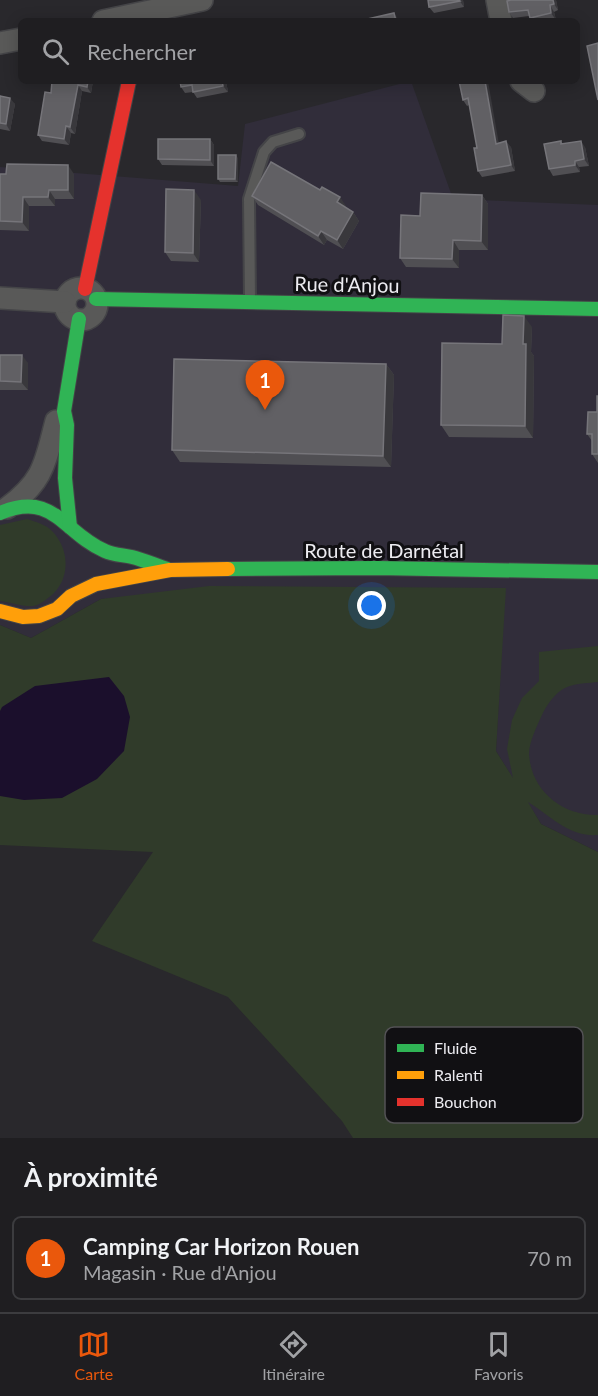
<!DOCTYPE html>
<html lang="fr">
<meta charset="utf-8">
<style>
body{margin:0;font-family:Lato,sans-serif;background:#2c2b2e;color:#f1f3f6}
.you{position:absolute;left:372px;top:606px;width:21px;height:21px;margin:-15px;border:4px solid #fff;border-radius:50%;background:#1a73e8;box-shadow:0 0 0 9px #1a73e833}
.badge{display:grid;place-items:center;width:39px;height:39px;border-radius:50%;background:#ea580c;color:#fff;font-size:20px;font-weight:700}
.pin{position:absolute;translate:-50% -50px;filter:drop-shadow(0 2px 3px #0008)}
.pin::after{content:'';position:absolute;top:32px;width:21px;height:18px;background:inherit;clip-path:polygon(0 0,100% 0,50% 100%)}
.list{margin:0;padding:0;list-style:none}
h2{display:flex;justify-content:space-between;align-items:center;height:78px;margin:0;padding:0 24px;font-size:26px}
h2 small{font-size:20px;font-weight:400;color:#a1a2a5}
.list li{display:grid;grid-template-columns:39px 1fr auto;gap:18px;align-items:center;box-sizing:border-box;height:84px;margin:0 12px 12px;padding:0 12px;border:2px solid #3c3c3f;border-radius:9px}
.list b{display:block;font-size:22px;white-space:nowrap}
.list p{margin:0;font-size:20px;white-space:nowrap;color:#a1a2a5}
.list em{font-size:20px;font-style:normal;color:#a1a2a5}
.icon{flex:none;width:33px;height:33px;fill:none;stroke:currentColor;stroke-width:2;stroke-linecap:round;stroke-linejoin:round}
.map{position:relative;flex:none;width:598px;height:1138px;overflow:hidden}
.search{position:absolute;background:#1f1e21;box-shadow:0 3px 15px #0003;left:18px;right:18px;top:18px;height:66px;display:flex;align-items:center;gap:15px;box-sizing:border-box;padding:0 21px;border-radius:9px;color:#a1a2a5;font-size:22px}
.sheet{height:174px;background:#1f1e21}
nav{display:flex;justify-content:space-around;align-items:center;box-sizing:border-box;height:84px;border-top:2px solid #3c3c3f;background:#1f1e21;font-size:16px;color:#a1a2a5}
nav a{display:grid;justify-items:center;gap:3px}
nav .on{color:#ea580c}
.map>svg:first-child{display:block}
</style>
<div class="map">
<svg width="598" height="1138" viewBox="0 0 598 1138">
<rect width="100%" height="100%" fill="#29282c"/>
<!-- built -->
<path fill="#312d3a" d="M411,81L453,199L598,205V852L541,824L496,751L505,588L101,599L31,638L0,625V167L238,186L245,124Z"/>
<!-- green -->
<g fill="#303b2a">
<path d="M27,519C36,522 45,524 52,531C69,548 71,577 53,594C47,599 40,605 33,606C23,607 10,602 0,601V525Z"/>
<path d="M209,586L506,588L496,751L513,778L507,749L512,720L522,698L539,681V652L598,646V682C589,683 579,683 570,686C558,689 547,704 542,715C537,726 529,742 529,754C531,791 563,816 598,815V835C568,837 550,815 528,802L541,824L598,852V1138H353L342,1121L228,997L92,941L153,852L0,845V625L31,638L101,599Z"/>
</g>
<!-- water -->
<path fill="#1b0f2c" d="M109,677L124,696L130,717L124,751L97,779L62,798L24,800L0,796V711L2,707L35,686Z"/>
<g fill="none" stroke-linecap="round" stroke-linejoin="round">
<!-- lane casing -->
<g stroke="#444447" stroke-width="14">
<path id="lane" d="M250,301L249,199L264,152L273,142L299,134"/>
</g>
<!-- street casing -->
<g stroke="#444447" stroke-width="24">
<g id="street">
<path d="M497,0L501,21"/>
<path d="M103,21L202,0"/>
<path d="M0,43L21,39"/>
<path d="M521,81L534,91"/>
<circle cx="81" cy="304" r="16"/>
<path d="M0,298L65,302"/>
<path d="M7,508C45,480 45,462 56,421"/>
</g>
</g>
<!-- fast casing -->
<g stroke="#444447" stroke-width="16">
<g id="fast">
<path d="M96,299L598,309"/>
<path d="M0,513C54,490 63,533 105,551C113,555 123,555 132,557C144,560 155,565 167,569"/>
<path d="M70,527L65,478L67,425L64,411L79,319"/>
<path d="M228,569L377,568L598,572"/>
</g>
</g>
<!-- slow casing -->
<g stroke="#444447" stroke-width="16">
<path id="slow" d="M0,611L23,617L39,616L57,609L71,596L96,584L170,570L228,569"/>
</g>
<!-- jam casing -->
<g stroke="#444447" stroke-width="16">
<path id="jam" d="M85,289L129,81"/>
</g>
<!-- lane -->
<use href="#lane" stroke="#595958" stroke-width="10"/>
<!-- street -->
<use href="#street" stroke="#595958" stroke-width="21"/>
<!-- fast -->
<use href="#fast" stroke="#30b455" stroke-width="14"/>
<!-- slow -->
<use href="#slow" stroke="#ff9f0a" stroke-width="14"/>
<!-- jam -->
<use href="#jam" stroke="#e5322d" stroke-width="14"/>
</g>
<!-- wall -->
<g fill="#504f53">
<path d="M463,0L464,7L434,13L429,7Z"/>
<path d="M511,0H556L558,10L554,12L556,20L550,21H532L529,16L513,18L509,12Z"/>
<path d="M93,81L91,93L82,91L75,134L71,133L69,145L42,141L38,135L51,93Z"/>
<path d="M180,81H226L228,92L197,98L193,92L185,93L181,87Z"/>
<path d="M459,81L499,143L511,147L515,171L482,177L478,171L477,148L469,105L467,106L463,100Z"/>
<path d="M0,95L1,96L15,104L10,131L0,129Z"/>
<path d="M210,139L214,145V166L162,165L158,159Z"/>
<path d="M561,141L563,144L585,147L589,166L579,167L580,172L553,176L549,169Z"/>
<path d="M238,158V182H220L218,179Z"/>
<path d="M0,174H74V199H55V206H29V231L0,230Z"/>
<path d="M320,190L340,197L345,207L353,212L359,221L343,249L327,240L324,245L258,205L252,196Z"/>
<path d="M482,195L488,204V250H459V268L406,267L400,258L420,216Z"/>
<path d="M201,200L199,262L171,261L165,252Z"/>
<path d="M532,327L531,352L534,356L533,438L449,437L441,425L502,344Z"/>
<path d="M0,355L28,363V390H0Z"/>
<path d="M386,364L394,375L391,467L180,462L172,450Z"/>
<path d="M598,396V463L592,454V441L587,434L597,412Z"/>
</g>
<!-- shaded-wall -->
<g fill="#39383c">
<path d="M459,0H463L464,7Z"/>
<path d="M553,0H556L558,10L554,4Z"/>
<path d="M550,5L554,12L556,20L551,13Z"/>
<path d="M394,13L398,19L399,21H396Z"/>
<path d="M88,81H93L91,93L87,87Z"/>
<path d="M222,81H226L228,92L223,86Z"/>
<path d="M485,81H488L500,150L496,144Z"/>
<path d="M78,85L82,91L75,134L70,127Z"/>
<path d="M10,98L15,104L10,131L6,124Z"/>
<path d="M66,126L71,133L69,145L64,139Z"/>
<path d="M210,139L214,145V166L210,160Z"/>
<path d="M506,141L511,147L515,171L511,165Z"/>
<path d="M581,141L585,147L589,166L584,159Z"/>
<path d="M236,155L238,158V182L235,179Z"/>
<path d="M575,161L579,167L580,172L575,165Z"/>
<path d="M68,165L74,174V199L68,190Z"/>
<path d="M49,190L55,199V206L48,197Z"/>
<path d="M194,190L201,200L199,262L193,253Z"/>
<path d="M482,195L488,204V250L481,241Z"/>
<path d="M23,197L29,206V231L22,222Z"/>
<path d="M340,197L346,206L343,211L337,202Z"/>
<path d="M353,212L359,221L343,249L337,240Z"/>
<path d="M321,231L327,240L324,245L318,236Z"/>
<path d="M453,240L459,250V268L452,259Z"/>
<path d="M524,316L532,327L531,352L534,356L533,438L525,426L523,344Z"/>
<path d="M22,355L28,363V390L21,382Z"/>
<path d="M386,364L394,375L391,467L383,456Z"/>
</g>
<!-- building -->
<g fill="#616064" stroke="#76757a" stroke-width="1.5">
<path d="M428,0H459L460,1L429,7Z"/>
<path d="M511,0H553L554,4L550,5L551,13L530,18L528,10L509,12L507,1Z"/>
<path d="M394,13L396,21H367V19Z"/>
<path d="M598,43V100L587,46Z"/>
<path d="M52,81H88L87,87L78,85L70,127L66,126L64,139L38,135L45,92L51,93Z"/>
<path d="M180,81H222L223,86L193,92L192,85L181,87Z"/>
<path d="M459,81H485L496,144L506,141L511,165L478,171L474,148H477L468,98L463,100Z"/>
<path d="M0,96L10,98L6,124L0,123Z"/>
<path d="M158,139H210V160L158,159Z"/>
<path d="M561,141V144L581,141L584,159L575,161V165L549,169L544,144Z"/>
<path d="M218,155H236L235,179H218Z"/>
<path d="M271,162L320,190L322,187L340,197L337,202L353,212L337,240L321,231L318,236L252,196Z"/>
<path d="M7,164L68,165V190H49L48,197H23L22,222L0,221V174H6Z"/>
<path d="M166,189L194,190L193,253L165,252Z"/>
<path d="M421,193L482,195L481,241L453,240L452,259L400,258L401,215L420,216Z"/>
<path d="M503,315L524,316L523,344H526L525,426L441,425L442,343L502,344Z"/>
<path d="M0,355H22L21,382L0,381Z"/>
<path d="M174,359L386,364L383,456L172,450Z"/>
<path d="M597,396H598V454H592V434H587L588,412H597Z"/>
</g>
<g text-anchor="middle" dominant-baseline="central" stroke-width="6" stroke-linejoin="round" paint-order="stroke">
<!-- street labels -->
<g font-size="20" fill="#ecebf0" stroke="#111013">
<text transform="translate(347 284) rotate(1)">Rue d'Anjou</text>
<text x="384" y="550">Route de Darnétal</text>
</g>
</g>
<!-- legend -->
<rect x="385" y="1027" width="198" height="96" rx="9" fill="#111013" stroke="#535255" stroke-width="1.5"/>
<rect x="397" y="1044" width="27" height="8" fill="#30b455"/>
<rect x="397" y="1071" width="27" height="8" fill="#ff9f0a"/>
<rect x="397" y="1098" width="27" height="8" fill="#e5322d"/>
<g font-size="16" fill="#ecebf0">
<text x="434" y="1054">Fluide</text>
<text x="434" y="1081">Ralenti</text>
<text x="434" y="1108">Bouchon</text>
</g>
</svg>
<div class="you"></div>
<div class="pin badge" style="left:265px;top:410px">1</div>
<div class="search"><svg class="icon" aria-label="search" viewBox="0 0 24 24"><circle cx="10" cy="10" r="6"/><path d="M15 15l6 6"/></svg>Rechercher</div>
</div>
<section class="sheet">
<h2>À proximité<small></small></h2>
<ul class="list">
<li><span class="badge">1</span><div><b>Camping Car Horizon Rouen</b><p>Magasin · Rue d'Anjou</p></div><em>70 m</em></li>
</ul>
</section>
<nav>
<a class="on"><svg class="icon" aria-label="map" viewBox="0 0 24 24"><path d="M3 6l6-2 6 2 6-2v14l-6 2-6-2-6 2zM9 4v14M15 6v14"/></svg>Carte</a>
<a><svg class="icon" aria-label="directions" viewBox="0 0 24 24"><path d="M12 3l9 9-9 9-9-9zM9 14v-3h6M13 9l2 2-2 2"/></svg>Itinéraire</a>
<a><svg class="icon" aria-label="saved" viewBox="0 0 24 24"><path d="M7 4h10v16l-5-4-5 4z"/></svg>Favoris</a>
</nav>
